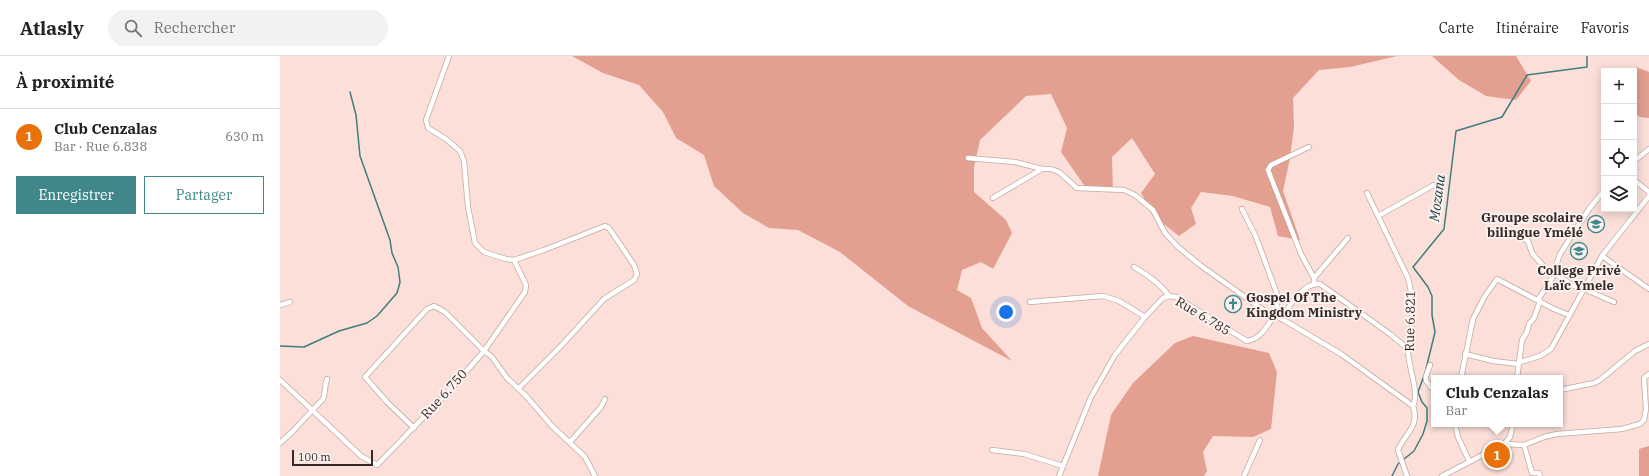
<!DOCTYPE html>
<html lang="fr">
<meta charset="utf-8">
<style>
body{margin:0;font-family:"IBM Plex Serif",serif;background:#f2f2f2;color:#222}
.controls{position:absolute;right:12px;top:12px;display:grid;overflow:hidden;border-radius:0px;box-shadow:0 2px 10px #0003}
.controls button{width:36px;height:36px;display:grid;place-items:center;padding:0;border:0;border-bottom:1px solid #e0e0e0;background:#fff;color:#222;font:20px sans-serif}
.scale{position:absolute;left:12px;bottom:10px;width:81px;box-sizing:border-box;padding-left:4px;border:2px solid #352a28;border-top:0;font-size:11px;line-height:14px;white-space:nowrap;color:#352a28;-webkit-text-stroke:3px #fcf1ee;paint-order:stroke}
.you{position:absolute;left:726px;top:256px;width:14px;height:14px;margin:-10px;border:3px solid #fff;border-radius:50%;background:#1a73e8;box-shadow:0 0 0 6px #1a73e833}
.badge{display:grid;place-items:center;width:26px;height:26px;border-radius:50%;background:#3f8788;color:#fff;font-size:13px;font-weight:700}
.pin{position:absolute;translate:-50% -50%;border:2px solid #fff;box-shadow:0 1px 4px #0006}
.popup{position:absolute;left:1151px;top:319px;width:132px;height:52px;box-sizing:border-box;display:grid;place-content:center;border-radius:0px;background:#fff;filter:drop-shadow(0 1px 3px #0005);font-size:13px;white-space:nowrap;color:#767676}
.popup b{font-size:15px;color:#222}
.popup::after{content:'';position:absolute;left:50%;top:100%;margin-left:-8px;border:8px solid transparent;border-top-color:#fff}
.list{margin:0;padding:0;list-style:none}
h2{display:flex;justify-content:space-between;align-items:center;height:52px;margin:0;padding:0 16px;font-size:17px}
h2 small{font-size:13px;font-weight:400;color:#767676}
.list li{display:grid;grid-template-columns:26px 1fr auto;gap:12px;align-items:center;box-sizing:border-box;height:56px;padding:0 16px;border-top:1px solid #e0e0e0}
.list b{display:block;font-size:15px;white-space:nowrap}
.list p{margin:0;font-size:13px;white-space:nowrap;color:#767676}
.list em{font-size:13px;font-style:normal;color:#767676}
.actions{display:flex;gap:8px;padding:12px 16px}
.actions a{flex:1;padding:9px 0;border:1px solid #3f8788;border-radius:0px;text-align:center;font-size:14px;color:#3f8788}
.actions .main{background:#3f8788;color:#fff}
.icon{flex:none;width:22px;height:22px;fill:none;stroke:currentColor;stroke-width:2;stroke-linecap:round;stroke-linejoin:round}
.map{position:relative;flex:none;width:1369px;height:420px;overflow:hidden}
header{display:flex;align-items:center;gap:24px;box-sizing:border-box;height:56px;padding:0 20px;background:#fff;border-bottom:1px solid #e0e0e0}
header strong{font-size:19px}
nav{display:flex;gap:22px;margin-inline-start:auto;font-size:14px}
.search{width:280px;height:36px;background:#f2f2f2;display:flex;align-items:center;gap:10px;box-sizing:border-box;padding:0 14px;border-radius:22px;color:#767676;font-size:15px}
main{display:flex}
aside{flex:1;background:#fff}
.map>svg:first-child{display:block}
</style>
<header>
<strong>Atlasly</strong>
<div class="search"><svg class="icon" aria-label="search" viewBox="0 0 24 24"><circle cx="10" cy="10" r="6"/><path d="M15 15l6 6"/></svg>Rechercher</div>
<nav><a>Carte</a><a>Itinéraire</a><a>Favoris</a></nav>
</header>
<main>
<aside>
<h2>À proximité<small></small></h2>
<ul class="list">
<li><span class="badge" style="background:#e8710a">1</span><div><b>Club Cenzalas</b><p>Bar · Rue 6.838</p></div><em>630 m</em></li>
</ul>
<div class="actions"><a class="main">Enregistrer</a><a>Partager</a></div>
</aside>
<div class="map">
<svg width="1369" height="420" viewBox="0 0 1369 420">
<rect width="100%" height="100%" fill="#fbdfd8"/>
<!-- green -->
<g fill="#e39f8f">
<path d="M292,0H1117L1070,11L1039,14L1013,42L1014,71L1010,102L1003,135L1020,184L998,180L990,151L953,140L921,136L911,152L916,168L899,180L875,161L861,137L875,118L852,82L832,101L833,136L806,132L781,96L787,72L771,38L746,40L700,84L694,111V136L726,164L732,177L713,213L701,206L682,214L677,234L691,242L702,272L732,305L628,250L560,196L518,174L489,172L463,157L434,130L424,99L396,82L383,56L359,29L323,17Z"/>
<path d="M1152,0H1236L1251,25L1236,44L1206,40L1179,24Z"/>
<path d="M1356,11L1369,16V62L1360,61L1354,57Z"/>
<path d="M913,280L989,297L997,316L991,373L973,381L933,380L923,396L927,415L924,420H818L831,359L853,327L895,287Z"/>
<path d="M1369,390V420H1359V393Z"/>
</g>
<g fill="none" stroke-linecap="round" stroke-linejoin="round">
<!-- stream -->
<g stroke="#407d7d" stroke-width="1.5">
<path d="M0,290L24,291L59,275L87,267L97,260L117,237L120,226L118,211L112,197L110,184L80,100L76,59L70,36"/>
<path d="M1112,420L1118,408L1134,395L1143,378L1147,365V352L1142,346L1138,336L1145,317L1155,276L1152,259V240L1148,231L1133,211L1164,173L1176,75L1222,61L1247,19L1307,11V0"/>
</g>
<!-- street casing -->
<g stroke="#c2a8a1" stroke-width="6">
<g id="street">
<path d="M169,0L146,64L148,72L166,83L180,95L184,105L188,151L195,187L204,196L226,203L234,204L264,194L325,170L329,172L354,209L357,218L354,224L324,243L280,291L239,332"/>
<path d="M1029,91L991,109L988,114L1021,198L1034,222V227"/>
<path d="M688,102L735,106L762,113"/>
<path d="M1354,105L1369,93"/>
<path d="M1354,124L1369,136"/>
<path d="M1087,137L1128,222C1133,239 1133,259 1131,277C1130,282 1128,287 1128,292C1127,309 1140,335 1133,350C1140,371 1125,377 1118,394L1127,420"/>
<path d="M713,142L762,113H771L779,116L797,132L844,134L855,139L873,154L885,177L898,191L920,209L993,261"/>
<path d="M962,153L976,181L997,238V260"/>
<path d="M1098,160L1154,129"/>
<path d="M1231,178L1248,185L1252,197L1266,213L1303,235"/>
<path d="M1322,200L1369,233"/>
<path d="M854,211C867,219 880,227 889,240"/>
<path d="M1034,222L1068,182"/>
<path d="M1304,233L1334,246"/>
<path d="M750,246L823,240L839,245L865,261"/>
<path d="M0,249L10,246"/>
<path d="M1002,263C1009,249 1024,226 1040,228L1110,278L1128,293"/>
<path d="M1185,298L1213,305L1238,308"/>
<path d="M1240,306L1260,300L1271,293L1322,200L1369,140"/>
<path d="M1150,309L1146,320V325L1149,328L1150,331L1154,332"/>
<path d="M1181,322L1193,263L1205,240L1217,223L1274,253L1289,259"/>
<path d="M1237,322L1242,284L1247,276L1249,268L1254,262L1260,245L1259,242L1271,224L1280,198L1309,153L1321,138L1324,137"/>
<path d="M0,324L81,400L97,409L170,334L204,295L212,301L227,322L247,341L272,370L305,401L315,420"/>
<path d="M1280,334L1314,327L1320,324L1355,295L1369,288"/>
<path d="M1175,368L1178,381L1189,405"/>
<path d="M134,372L107,346L85,321L147,253L154,250L165,256L204,295L245,236L246,229L234,204"/>
<path d="M290,386L321,351L325,343"/>
<path d="M0,387L12,376L43,343C46,336 44,330 47,323"/>
<path d="M1224,388L1244,389L1264,381L1277,378L1342,373L1360,368L1364,364L1366,353L1364,322L1369,318"/>
<path d="M1244,389L1252,417H1259L1260,419"/>
<path d="M712,394L744,398L783,410"/>
<path d="M779,420L811,341L835,299L865,261L883,242L889,240L896,241L967,285C980,283 987,271 993,261L997,260L1061,298L1133,350"/>
<path d="M964,420L980,384"/>
<path d="M1162,420L1224,388L1230,381L1233,368"/>
</g>
</g>
<!-- street -->
<use href="#street" stroke="#fff" stroke-width="4.5"/>
</g>
<!-- icons -->
<defs>
<g id="school-ring" transform="scale(0.9)"><circle r="9.5" fill="#fcf1ee" stroke="#3f8788" stroke-width="1.5"/><path d="M0-5L7-2L0 1L-7-2ZM-4 1L0 2.5L4 1V4Q0 6-4 4Z" fill="#3f8788"/></g>
<g id="church-ring" transform="scale(0.9)"><circle r="9.5" fill="#fcf1ee" stroke="#3f8788" stroke-width="1.5"/><path d="M-1.2-6h2.4v3.5h3.3v2.4h-3.3V6h-2.4V-.1h-3.3v-2.4h3.3Z" fill="#3f8788"/></g>
</defs>
<g fill-rule="evenodd">
<use href="#school-ring" x="1316" y="168"/>
<use href="#school-ring" x="1299" y="195"/>
<use href="#church-ring" x="953" y="248"/>
</g>
<g text-anchor="middle" dominant-baseline="central" stroke-width="4" stroke-linejoin="round" paint-order="stroke">
<!-- poi labels -->
<g font-size="13" font-weight="bold" fill="#352a28" stroke="#fcf1ee" text-anchor="end">
<text x="1303" y="161">Groupe scolaire<tspan x="1303" dy="15">bilingue Ymélé</tspan></text>
<text x="1299" y="214" text-anchor="middle">College Privé<tspan x="1299" dy="15">Laïc Ymele</tspan></text>
<text x="966" y="241" text-anchor="start">Gospel Of The<tspan x="966" dy="15">Kingdom Ministry</tspan></text>
</g>
<!-- street labels -->
<g font-size="13" fill="#352a28" stroke="#fcf1ee">
<text transform="translate(923 260) rotate(31)">Rue 6.785</text>
<text transform="translate(1130 265) rotate(-89)">Rue 6.821</text>
<text transform="translate(164 338) rotate(-48)">Rue 6.750</text>
</g>
<!-- water labels -->
<g font-size="14" font-style="italic" fill="#164141" stroke="#fcf1ee">
<text transform="translate(1157 142) rotate(-82)">Mozana</text>
</g>
</g>
</svg>
<div class="controls">
<button>+</button>
<button>−</button>
<button><svg class="icon" aria-label="locate" viewBox="0 0 24 24"><circle cx="12" cy="12" r="6"/><path d="M12 2v4M12 18v4M2 12h4M18 12h4"/></svg></button>
<button><svg class="icon" aria-label="layers" viewBox="0 0 24 24"><path d="M12 4l9 5-9 5-9-5zM3 14l9 5 9-5"/></svg></button>
</div>
<div class="scale">100 m</div>
<div class="you"></div>
<div class="pin badge" style="left:1217px;top:399px;background:#e8710a">1</div>
<div class="popup"><b>Club Cenzalas</b>Bar</div>
</div>
</main>
